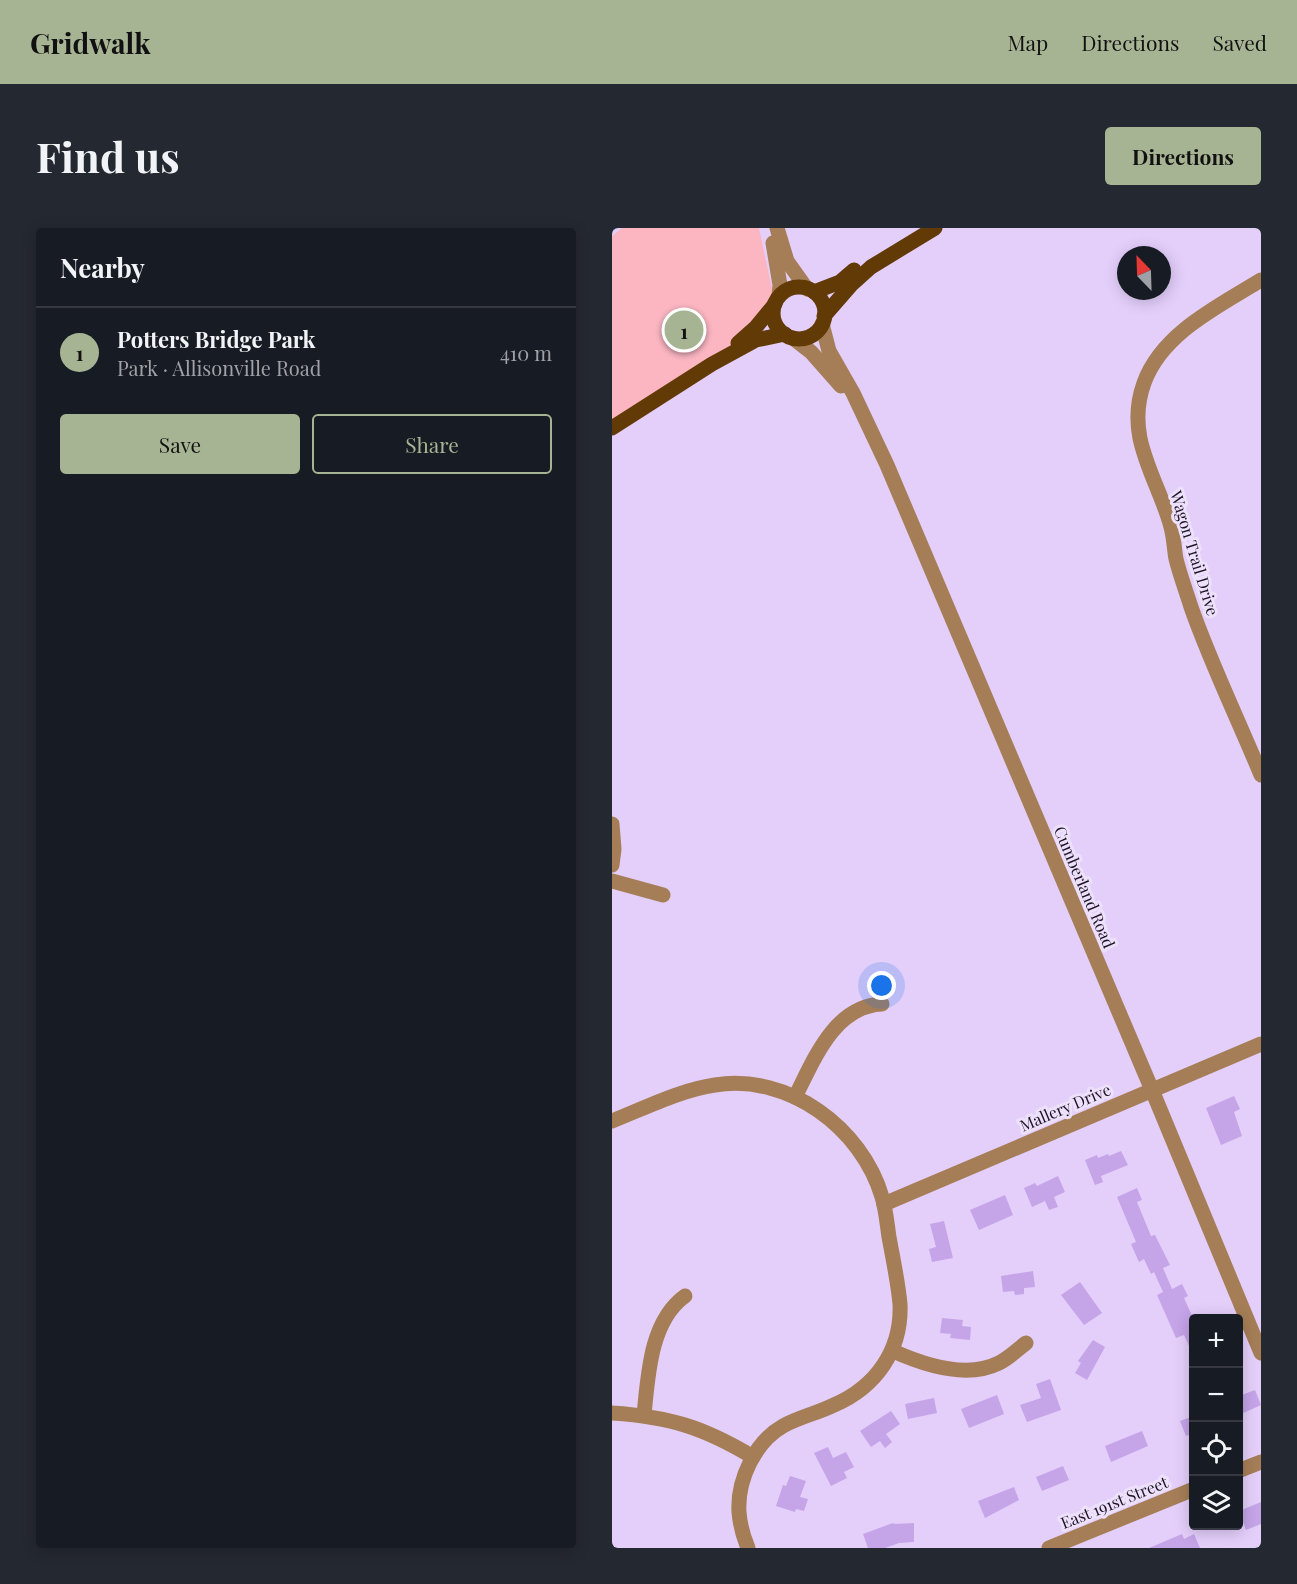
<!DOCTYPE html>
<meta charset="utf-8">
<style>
body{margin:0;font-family:"Playfair Display",serif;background:#242831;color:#f1f3f6}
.controls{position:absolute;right:18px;bottom:18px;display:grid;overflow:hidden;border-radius:6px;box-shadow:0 3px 15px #0003}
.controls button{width:54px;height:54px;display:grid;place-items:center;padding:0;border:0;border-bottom:2px solid #363941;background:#171b24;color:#f1f3f6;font:30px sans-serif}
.compass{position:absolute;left:505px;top:18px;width:54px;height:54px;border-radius:50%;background:#171b24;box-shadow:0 3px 15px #0003;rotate:337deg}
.you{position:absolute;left:270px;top:758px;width:21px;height:21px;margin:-15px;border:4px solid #fff;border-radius:50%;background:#1a73e8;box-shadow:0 0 0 9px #1a73e833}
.badge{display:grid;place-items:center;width:39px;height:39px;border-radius:50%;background:#a7b493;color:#111;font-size:20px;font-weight:700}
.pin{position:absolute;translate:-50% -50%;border:3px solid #fff;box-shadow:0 2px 6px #0006}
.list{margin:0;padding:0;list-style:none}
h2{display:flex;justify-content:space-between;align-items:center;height:78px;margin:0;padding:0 24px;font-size:26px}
h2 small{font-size:20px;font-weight:400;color:#9ea1a6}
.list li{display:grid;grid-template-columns:39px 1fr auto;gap:18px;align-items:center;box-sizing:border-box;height:90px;padding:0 24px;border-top:2px solid #363941}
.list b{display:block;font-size:22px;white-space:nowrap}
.list p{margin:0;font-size:20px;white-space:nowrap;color:#9ea1a6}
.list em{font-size:20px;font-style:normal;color:#9ea1a6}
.actions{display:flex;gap:12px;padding:18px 24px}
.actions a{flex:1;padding:14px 0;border:2px solid #a7b493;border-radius:6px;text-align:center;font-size:21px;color:#a7b493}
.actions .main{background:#a7b493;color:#111}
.icon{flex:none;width:33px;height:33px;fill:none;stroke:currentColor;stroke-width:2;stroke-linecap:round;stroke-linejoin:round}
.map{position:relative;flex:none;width:649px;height:1320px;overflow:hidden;border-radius:6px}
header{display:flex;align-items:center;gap:36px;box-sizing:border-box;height:84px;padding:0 30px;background:#a7b493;color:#111}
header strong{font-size:28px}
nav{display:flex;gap:33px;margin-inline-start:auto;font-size:21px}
.intro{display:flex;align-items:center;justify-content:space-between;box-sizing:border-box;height:144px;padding:0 36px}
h1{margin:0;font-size:42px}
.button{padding:15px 27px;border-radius:6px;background:#a7b493;color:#111;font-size:21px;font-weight:700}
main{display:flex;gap:36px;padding:0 36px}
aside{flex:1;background:#171b24;border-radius:6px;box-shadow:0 3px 15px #0003}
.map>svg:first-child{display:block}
</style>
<header>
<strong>Gridwalk</strong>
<nav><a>Map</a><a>Directions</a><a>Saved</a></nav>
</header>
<div class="intro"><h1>Find us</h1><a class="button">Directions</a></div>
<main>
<aside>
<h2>Nearby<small></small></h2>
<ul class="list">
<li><span class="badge">1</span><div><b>Potters Bridge Park</b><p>Park · Allisonville Road</p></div><em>410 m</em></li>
</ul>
<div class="actions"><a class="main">Save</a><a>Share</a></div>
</aside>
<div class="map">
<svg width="649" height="1320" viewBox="0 0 649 1320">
<rect width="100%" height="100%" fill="#e4cffb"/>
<!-- green -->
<path fill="#fbb6c2" d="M10,0H147L162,70L144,112L0,200V8Z"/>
<!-- building -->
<g fill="#c5a4e8">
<path d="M622,868L628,881L622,884L630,908L609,917L594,880Z"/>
<path d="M509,923L516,937L489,948L491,954L483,957L473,932L485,927L486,930L496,926L497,928Z"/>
<path d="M446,948L453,964L442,969L446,979L437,982L433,973L420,979L412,960L423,955L425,958Z"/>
<path d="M525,960L530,972L525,974L539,1008L543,1007L558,1037L551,1040L560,1061L570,1056L576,1068L572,1070L582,1092V1129L572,1107L564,1110L545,1067L551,1064L542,1044L539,1046L532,1031L527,1034L519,1016L524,1014L505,969Z"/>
<path d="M393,967L401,987L367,1002L358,982Z"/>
<path d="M332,993L341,1030L320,1034L317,1021L324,1019L318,996Z"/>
<path d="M421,1043L423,1059L412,1060V1066L403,1067L402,1063L391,1064L389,1048Z"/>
<path d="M468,1054L490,1085L472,1097L449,1067Z"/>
<path d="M330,1090L351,1092L350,1098L359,1099L358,1112L338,1110L339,1106L328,1105Z"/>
<path d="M481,1112L493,1119L475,1152L463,1145L469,1135L466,1133Z"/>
<path d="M438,1151L449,1182L415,1194L408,1177L429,1170L424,1156Z"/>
<path d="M643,1162L649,1177L627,1187V1168Z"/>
<path d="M385,1167L392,1186L357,1200L349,1181Z"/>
<path d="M322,1170L325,1185L296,1191L293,1176Z"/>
<path d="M279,1183L288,1196L274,1206L280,1214L273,1220L268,1213L259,1219L248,1203Z"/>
<path d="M582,1188V1205L574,1208L568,1193Z"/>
<path d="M530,1203L536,1218L499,1234L493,1218Z"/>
<path d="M216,1219L221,1230L234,1224L242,1239L232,1244L235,1250L219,1258L202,1225Z"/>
<path d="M451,1238L457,1252L430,1263L424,1249Z"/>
<path d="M178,1248L194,1253L188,1269L196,1271L192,1283L184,1281L183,1284L164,1278L171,1257L174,1258Z"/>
<path d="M402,1259L407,1272L373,1290L366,1273Z"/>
<path d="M649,1274V1296L634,1302L627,1283Z"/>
<path d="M281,1295L282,1296L302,1295V1314L287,1315L273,1320H256L251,1306Z"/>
<path d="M570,1306L572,1311L582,1306L588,1320H537Z"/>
</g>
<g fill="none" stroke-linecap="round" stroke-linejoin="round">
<!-- minor -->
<g stroke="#a57e57" stroke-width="15">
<path d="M165,0L175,33L195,61"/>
<path d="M161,15L168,57L167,68"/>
<path d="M649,52C607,78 550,105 532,155C512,210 546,250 559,299C562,310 562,320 564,331C568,347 574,363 579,379C599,436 626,491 649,547"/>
<path d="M210,96L217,123L241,165L275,237L540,862L649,1125"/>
<path d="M181,110L199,124L229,158"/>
<path d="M0,596L2,621L0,637"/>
<path d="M0,653L51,667"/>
<path d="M183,869C202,832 222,778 270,776"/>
<path d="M0,893C33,880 68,862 103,857C176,845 250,900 270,969C274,982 275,996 277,1009C281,1031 286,1054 288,1076C290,1122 264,1159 222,1177C206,1185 187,1189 171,1198C143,1214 125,1252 127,1284C128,1297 131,1308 136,1320"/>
<path d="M272,976L649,816"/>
<path d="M281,1123C312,1137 355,1151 387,1135C397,1130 405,1122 414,1115"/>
<path d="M0,1185C58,1189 91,1199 141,1229"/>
<path d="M32,1187C36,1148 38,1093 73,1068"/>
<path d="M626,1243L649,1234"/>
<path d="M437,1320L582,1261"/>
</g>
<!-- major -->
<g stroke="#623a06" stroke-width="15">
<circle cx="187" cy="85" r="26"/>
<path d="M202,64L228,54L242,42"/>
<path d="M212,88L239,57L259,39L323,0"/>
<path d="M126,115L144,99L163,76"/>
<path d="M0,200L100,136L144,112L173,106"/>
</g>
</g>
<g text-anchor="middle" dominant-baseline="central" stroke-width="6" stroke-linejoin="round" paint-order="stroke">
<!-- street labels -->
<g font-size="16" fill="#1b1322" stroke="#ede0fb">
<text transform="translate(583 325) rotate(73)">Wagon Trail Drive</text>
<text transform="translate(473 659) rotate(67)">Cumberland Road</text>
<text transform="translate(453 879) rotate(-23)">Mallery Drive</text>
<text transform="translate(502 1274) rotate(-22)">East 191st Street</text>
</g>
</g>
</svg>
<div class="controls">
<button>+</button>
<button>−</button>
<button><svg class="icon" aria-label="locate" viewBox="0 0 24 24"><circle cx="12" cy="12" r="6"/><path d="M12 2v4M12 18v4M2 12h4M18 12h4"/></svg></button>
<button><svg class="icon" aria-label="layers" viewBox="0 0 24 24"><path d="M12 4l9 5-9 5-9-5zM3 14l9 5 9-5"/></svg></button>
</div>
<svg class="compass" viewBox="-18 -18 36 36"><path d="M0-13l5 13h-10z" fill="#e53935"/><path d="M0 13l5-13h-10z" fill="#9ea1a6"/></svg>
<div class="you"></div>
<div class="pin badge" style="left:72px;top:102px">1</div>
</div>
</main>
